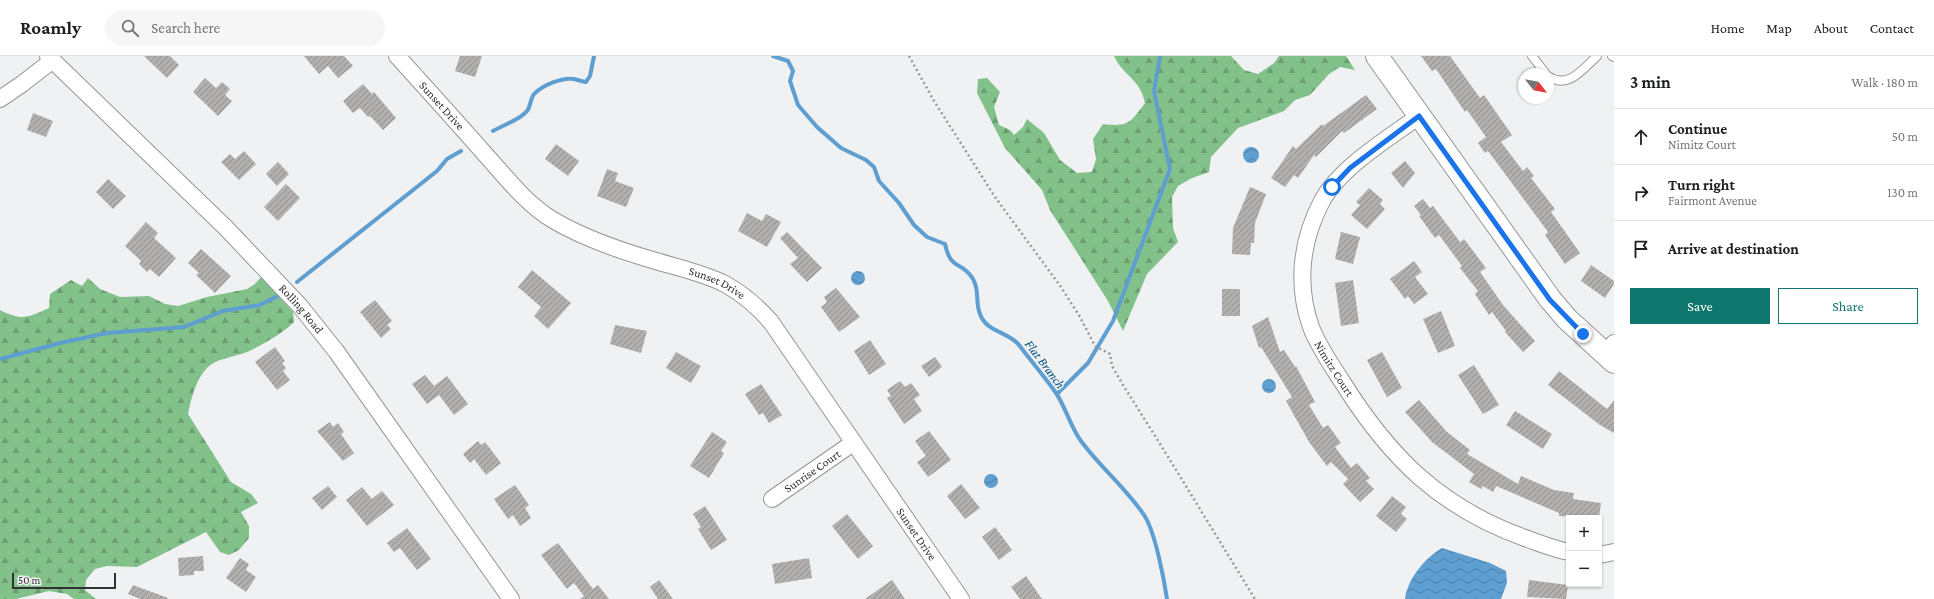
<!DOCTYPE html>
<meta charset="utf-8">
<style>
body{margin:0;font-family:"Crimson Pro",serif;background:#f6f6f6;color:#202124}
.controls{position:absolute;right:12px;bottom:12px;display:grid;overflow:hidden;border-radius:0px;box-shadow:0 1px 3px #0004}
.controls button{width:36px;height:36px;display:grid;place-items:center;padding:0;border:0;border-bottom:1px solid #e0e0e0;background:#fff;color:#202124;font:20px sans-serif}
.compass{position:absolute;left:1518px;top:12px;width:36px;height:36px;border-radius:50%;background:#fff;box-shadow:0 1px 3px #0004;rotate:121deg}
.scale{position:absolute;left:12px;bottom:10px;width:104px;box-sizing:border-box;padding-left:4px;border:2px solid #313233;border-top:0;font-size:11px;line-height:14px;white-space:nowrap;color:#313233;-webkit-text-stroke:3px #eff1f3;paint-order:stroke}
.stop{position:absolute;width:12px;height:12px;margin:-9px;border:3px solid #1a73e8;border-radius:50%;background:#fff}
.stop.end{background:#1a73e8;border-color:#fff;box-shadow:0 1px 4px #0008}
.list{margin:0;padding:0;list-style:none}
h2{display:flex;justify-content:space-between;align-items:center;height:52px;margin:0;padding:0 16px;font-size:17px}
h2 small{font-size:13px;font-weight:400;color:#757577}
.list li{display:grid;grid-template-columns:26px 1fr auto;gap:12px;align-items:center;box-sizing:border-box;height:56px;padding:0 16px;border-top:1px solid #e0e0e0}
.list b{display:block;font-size:15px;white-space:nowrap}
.list p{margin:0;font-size:13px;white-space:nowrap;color:#757577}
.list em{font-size:13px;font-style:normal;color:#757577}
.actions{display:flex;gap:8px;padding:12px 16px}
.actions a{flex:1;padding:9px 0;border:1px solid #0f766e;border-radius:0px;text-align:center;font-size:14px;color:#0f766e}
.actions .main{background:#0f766e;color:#fff}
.icon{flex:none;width:22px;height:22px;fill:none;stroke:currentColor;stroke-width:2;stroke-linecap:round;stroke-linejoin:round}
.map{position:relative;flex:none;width:1614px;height:543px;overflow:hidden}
header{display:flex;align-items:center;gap:24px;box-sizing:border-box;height:56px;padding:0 20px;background:#fff;border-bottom:1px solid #e0e0e0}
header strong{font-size:19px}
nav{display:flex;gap:22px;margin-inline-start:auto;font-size:14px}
.search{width:280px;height:36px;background:#f6f6f6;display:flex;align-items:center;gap:10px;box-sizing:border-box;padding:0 14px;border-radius:22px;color:#757577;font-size:15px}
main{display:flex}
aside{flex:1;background:#fff}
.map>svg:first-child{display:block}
</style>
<header>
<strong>Roamly</strong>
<div class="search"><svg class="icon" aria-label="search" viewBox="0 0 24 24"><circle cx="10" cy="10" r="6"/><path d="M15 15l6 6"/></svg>Search here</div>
<nav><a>Home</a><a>Map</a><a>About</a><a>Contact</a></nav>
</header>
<main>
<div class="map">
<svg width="1614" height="543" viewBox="0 0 1614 543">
<defs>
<pattern id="forest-firs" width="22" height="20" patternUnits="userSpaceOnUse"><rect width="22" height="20" fill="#83c18b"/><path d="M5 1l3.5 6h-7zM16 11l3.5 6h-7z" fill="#6c9d72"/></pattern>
<pattern id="water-waves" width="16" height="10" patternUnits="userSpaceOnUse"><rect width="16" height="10" fill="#5f9ed0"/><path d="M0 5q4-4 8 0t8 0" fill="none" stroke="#4f81a9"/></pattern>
<pattern id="building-hatch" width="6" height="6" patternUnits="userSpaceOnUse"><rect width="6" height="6" fill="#b2b0ae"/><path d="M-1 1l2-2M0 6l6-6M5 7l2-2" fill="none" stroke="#91908e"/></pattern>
</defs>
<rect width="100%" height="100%" fill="#eff1f3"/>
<!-- forest -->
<g fill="url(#forest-firs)">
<path d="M1114,0H1231L1244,14L1258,18L1274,7L1279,0H1346L1355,14L1340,11L1329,18L1310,39L1295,44L1284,55L1238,72L1211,101L1209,116L1192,122L1178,130L1172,141L1173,172L1178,186L1147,218L1123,275L1108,245L1050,154L1042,134L1005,92L977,37L978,23L987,22L1000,36L994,51L999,69L1010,74L1014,79L1023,71L1027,63L1044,77L1060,104L1077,117L1092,116L1096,103L1093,83L1103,68C1129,71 1130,67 1145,47C1140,22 1123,20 1114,0Z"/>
<path d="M261,221L293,256L294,266C285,276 256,293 244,297C233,301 215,303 207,312C196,323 191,343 188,358L231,426L251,438L258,447L241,456L249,470V482L239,494L229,499L220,496L206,476L137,511L107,510L95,513L86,524L85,534L96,543H74L67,538L49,535L16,543H0V254C22,265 27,262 49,252L50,238L71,224L82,230L88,222L100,233L120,241L149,240L165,248L178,250L207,241L247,233L255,228Z"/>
</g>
<!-- water -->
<g fill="url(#water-waves)">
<circle cx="1251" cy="99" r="8"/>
<circle cx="858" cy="222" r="7"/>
<circle cx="1269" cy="330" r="7"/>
<circle cx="991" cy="425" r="7"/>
<path d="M1442,492L1490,507L1506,515L1507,527L1501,543H1405C1407,523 1426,501 1442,492Z"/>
</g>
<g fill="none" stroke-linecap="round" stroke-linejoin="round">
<!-- stream -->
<g stroke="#5f9ed0" stroke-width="4">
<path d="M773,0L788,5L793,15L790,25L798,49L817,71L841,92L866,104L874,111L879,125L899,147L914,169L927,181L945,188C951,216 962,204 973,223C980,235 975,247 980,258C986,276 1009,276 1019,289C1031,305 1045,321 1056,337C1066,352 1070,370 1081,385C1100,411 1126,432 1144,459C1155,475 1164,523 1167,543"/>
<path d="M493,75C503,69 520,64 527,55C531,50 530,43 534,38C543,29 562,21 574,23C578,24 581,25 586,26L590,20L594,0"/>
<path d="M297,226L437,115L447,103L461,95"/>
<path d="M0,303L60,287L107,277L184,271L223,255L260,249L278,240"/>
<path d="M1057,338L1088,307L1113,265L1170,113L1154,35L1160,0"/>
</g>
</g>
<!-- building -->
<g fill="url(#building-hatch)">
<path d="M144,0H170L179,9L167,22Z"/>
<path d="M304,0H344L353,10L338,22L328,10L319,18Z"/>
<path d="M460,0H482L475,21L455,15Z"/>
<path d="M1421,0H1450L1480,42L1484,39L1512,79L1501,86L1523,115L1527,111L1534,120L1531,122L1555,153L1551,156L1580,197L1565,208L1545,179L1548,176L1488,95L1485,97L1478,87L1486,81L1467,54L1465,56L1436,13L1432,15Z"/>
<path d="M205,22L216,32L222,26L230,33L225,39L232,45L218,60L193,36Z"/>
<path d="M363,28L372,38L374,36L396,62L383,74L370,60L368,61L360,52L353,57L343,45Z"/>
<path d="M1366,39L1377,53L1344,77L1342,75L1316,101L1314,99L1298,122L1294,119L1285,131L1271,122L1293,90L1296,93L1322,68L1323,70Z"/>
<path d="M33,57L53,65L46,81L27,74Z"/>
<path d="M556,88L579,105L568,120L545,103Z"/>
<path d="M244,95L256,108L239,124L221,106L230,98L235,103Z"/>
<path d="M1405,105L1415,117L1403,132L1391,117Z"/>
<path d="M278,106L289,118L277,130L266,118Z"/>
<path d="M607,113L618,117L615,125L634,132L626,151L597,140Z"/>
<path d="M108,123L126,140L113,153L96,136Z"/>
<path d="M286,128L300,142L278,165L264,151Z"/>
<path d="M1250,131L1266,138L1255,167L1254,187H1251L1250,199L1232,198L1233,172Z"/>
<path d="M1369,132L1383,144L1380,148L1385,153L1367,173L1351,159L1360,149L1356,146Z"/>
<path d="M1423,143L1430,152L1433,150L1460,186L1464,183L1486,212L1480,216L1503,249L1535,285L1523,296L1505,276L1506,275L1492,256L1489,259L1475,238L1478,235L1460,212L1462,210L1439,179L1435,182L1419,160L1421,159L1414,150Z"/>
<path d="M747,157L762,165L766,158L781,166L767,191L738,175Z"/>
<path d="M146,166L158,177L154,182L176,202L159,221L150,213L147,216L139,208L141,205L125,190Z"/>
<path d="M787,176L822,212L807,226L790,208L798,202L780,182Z"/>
<path d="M1341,176L1360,181L1353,208L1335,203Z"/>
<path d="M201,193L231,220L215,237L196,219L199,217L188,207Z"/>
<path d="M1414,205L1422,216L1415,221L1428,238L1414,248L1408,240L1405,243L1390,223Z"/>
<path d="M1591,209L1614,225V228L1605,242L1581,225Z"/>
<path d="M532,214L571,247L548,273L534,260L541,251L518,231Z"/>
<path d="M1353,224L1359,267L1341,270L1335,227Z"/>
<path d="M836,232L860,261L839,276L821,251L827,246L824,241Z"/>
<rect x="1222" y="233" width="18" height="27"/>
<path d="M375,244L392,265L387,269L391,273L381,282L360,256Z"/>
<path d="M1441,255L1455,290L1438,297L1423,263Z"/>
<path d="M1268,261L1280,296L1284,294L1295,311L1296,310L1315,346L1309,349L1323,372L1328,369L1341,387L1335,391L1351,412L1357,407L1370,422L1366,425L1374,433L1360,446L1343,428L1348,423L1331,406L1327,410L1309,386L1286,345L1292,341L1261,291L1259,292L1252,270Z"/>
<path d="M615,269L647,275L641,297L610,288Z"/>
<path d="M870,284L886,308L869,319L854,295Z"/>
<path d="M275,291L285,305L282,307L286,312L283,315L290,324L277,334L255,306Z"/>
<path d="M676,296L701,310L691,327L666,312Z"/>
<path d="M1382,296L1402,332L1387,341L1367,304Z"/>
<path d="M935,301L942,311L929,321L921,310Z"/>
<path d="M1474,309L1499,349L1483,358L1458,319Z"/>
<path d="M1559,315L1607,353L1614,344V377L1600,369L1548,329Z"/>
<path d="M425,319L434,330L447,320L468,348L454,359L439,339L427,348L412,328Z"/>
<path d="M900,325L905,331L911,327L920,339L914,343L922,355L904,368L887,342L891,340L887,334Z"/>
<path d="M761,328L782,359L769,367L763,357L759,359L745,338Z"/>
<path d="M1419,344L1446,375L1470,394L1467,398L1518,428L1521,420L1554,434L1574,437L1573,443L1601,447L1599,462L1559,460V457L1496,430L1493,436L1483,430L1481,433L1469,426L1474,418L1432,386L1405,356Z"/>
<path d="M1515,355L1552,378L1543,393L1506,369Z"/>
<path d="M330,366L333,371L338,367L344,376L341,378L354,397L343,405L317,375Z"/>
<path d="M929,375L951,404L928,421L917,406L926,400L915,385Z"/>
<path d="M712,376L727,386L721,395L724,397L709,422L690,410Z"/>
<path d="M478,385L481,389L485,386L501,407L486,419L474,403L470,407L463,398Z"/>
<path d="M961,428L980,452L965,463L947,440Z"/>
<path d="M515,429L529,449L525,452L531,462L520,470L513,459L508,463L494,443Z"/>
<path d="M328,430L337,441L322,454L312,442Z"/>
<path d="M362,431L372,443L382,435L394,449L367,470L346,444Z"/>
<path d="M1392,440L1406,451L1401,458L1407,463L1396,476L1376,460Z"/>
<path d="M705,450L727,484L711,494L698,473L701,471L693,458Z"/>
<path d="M847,458L873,490L858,503L832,470Z"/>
<path d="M995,471L1012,494L999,504L982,481Z"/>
<path d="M407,472L431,503L417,514L400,492L394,496L387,487Z"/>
<path d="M558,487L593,533L598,529L609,543H580L584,540L574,527L567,533L541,499Z"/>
<path d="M203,500L204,515H194V519L179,520L178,502Z"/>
<path d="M240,502L249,508L246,514L256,521L246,536L226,522Z"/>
<path d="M809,502L812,522L775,528L772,508Z"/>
<path d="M1026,520L1042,543H1020L1011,531Z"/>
<path d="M659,524L673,543H658L650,531Z"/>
<path d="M892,524L905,543H865Z"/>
<path d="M1529,524L1568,529L1566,543L1527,541Z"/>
<path d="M133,529L168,542L167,543H140L128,538Z"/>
</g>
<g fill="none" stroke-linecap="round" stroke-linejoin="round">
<!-- lane casing -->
<g stroke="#959698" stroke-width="10">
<g id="lane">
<path d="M1532,0L1546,18"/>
<path d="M1612,0L1614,1"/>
<path d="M1548,20C1568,34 1583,13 1597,0"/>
</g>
</g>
<!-- street casing -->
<g stroke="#959698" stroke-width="18">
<g id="street">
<path id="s1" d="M48,0L226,172L300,250L336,295L511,543"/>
<path id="s2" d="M397,0C426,32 455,64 484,97C505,120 525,147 553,164C585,183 621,195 656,205C679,212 703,217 725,228C743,238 758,251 771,266L961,543"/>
<path d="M0,43L22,28L53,4"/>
<path id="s3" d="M1419,60C1389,82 1339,112 1322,145C1301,184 1296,229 1311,271C1318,290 1332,310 1343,327C1390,402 1441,452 1525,482C1539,487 1554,493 1569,496"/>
<path d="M1605,299L1614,287"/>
<path id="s4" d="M772,443L853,387"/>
<path d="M1599,499L1614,496"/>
</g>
</g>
<!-- secondary casing -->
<g stroke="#959698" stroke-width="24">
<path id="secondary" d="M1377,0L1550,243L1567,263L1614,306"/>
</g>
<!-- path -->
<path stroke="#97989a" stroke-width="2.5" stroke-dasharray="2 3" stroke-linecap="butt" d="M909,0L934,45L995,141L1061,231L1080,261L1095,290L1110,298L1112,310L1123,329L1162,391L1255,543"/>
<!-- lane -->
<use href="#lane" stroke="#fff" stroke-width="8"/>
<!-- street -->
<use href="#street" stroke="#fff" stroke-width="16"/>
<!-- secondary -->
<use href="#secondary" stroke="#fff" stroke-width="22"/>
</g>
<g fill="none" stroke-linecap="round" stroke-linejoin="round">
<!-- route -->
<path stroke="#1a73e8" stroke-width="5" d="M1332,131L1350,112L1419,60L1550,244L1583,278"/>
</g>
<g text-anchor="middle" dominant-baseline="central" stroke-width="3" stroke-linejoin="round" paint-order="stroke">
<!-- street labels -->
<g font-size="12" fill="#313233" stroke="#eff1f3">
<text stroke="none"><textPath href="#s2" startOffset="67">Sunset Drive</textPath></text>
<text stroke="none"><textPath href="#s2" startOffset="403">Sunset Drive</textPath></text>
<text stroke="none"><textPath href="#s1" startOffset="358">Rolling Road</textPath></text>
<text stroke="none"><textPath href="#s3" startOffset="308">Nimitz Court</textPath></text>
<text stroke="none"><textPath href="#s4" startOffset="49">Sunrise Court</textPath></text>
<text stroke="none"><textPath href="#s2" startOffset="728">Sunset Drive</textPath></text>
</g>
<!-- water labels -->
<g font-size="13" font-style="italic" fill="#004f7f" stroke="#eff1f3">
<text transform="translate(1045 308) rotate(53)">Flat Branch</text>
</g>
</g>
</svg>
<div class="controls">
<button>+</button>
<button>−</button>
</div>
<svg class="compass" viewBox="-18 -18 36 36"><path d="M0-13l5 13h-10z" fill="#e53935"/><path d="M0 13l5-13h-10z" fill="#757577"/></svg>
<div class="scale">50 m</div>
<div class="stop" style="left:1332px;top:131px"></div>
<div class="stop end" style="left:1583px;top:278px"></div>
</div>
<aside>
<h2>3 min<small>Walk · 180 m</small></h2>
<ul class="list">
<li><svg class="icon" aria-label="ahead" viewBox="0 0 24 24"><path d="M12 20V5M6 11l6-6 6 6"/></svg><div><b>Continue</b><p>Nimitz Court</p></div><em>50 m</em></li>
<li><svg class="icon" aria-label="right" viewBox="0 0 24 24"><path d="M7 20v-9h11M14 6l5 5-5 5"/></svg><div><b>Turn right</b><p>Fairmont Avenue</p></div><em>130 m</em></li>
<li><svg class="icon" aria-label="arrive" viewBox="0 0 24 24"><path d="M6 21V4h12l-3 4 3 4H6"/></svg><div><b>Arrive at destination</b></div></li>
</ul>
<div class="actions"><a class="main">Save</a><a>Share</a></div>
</aside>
</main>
